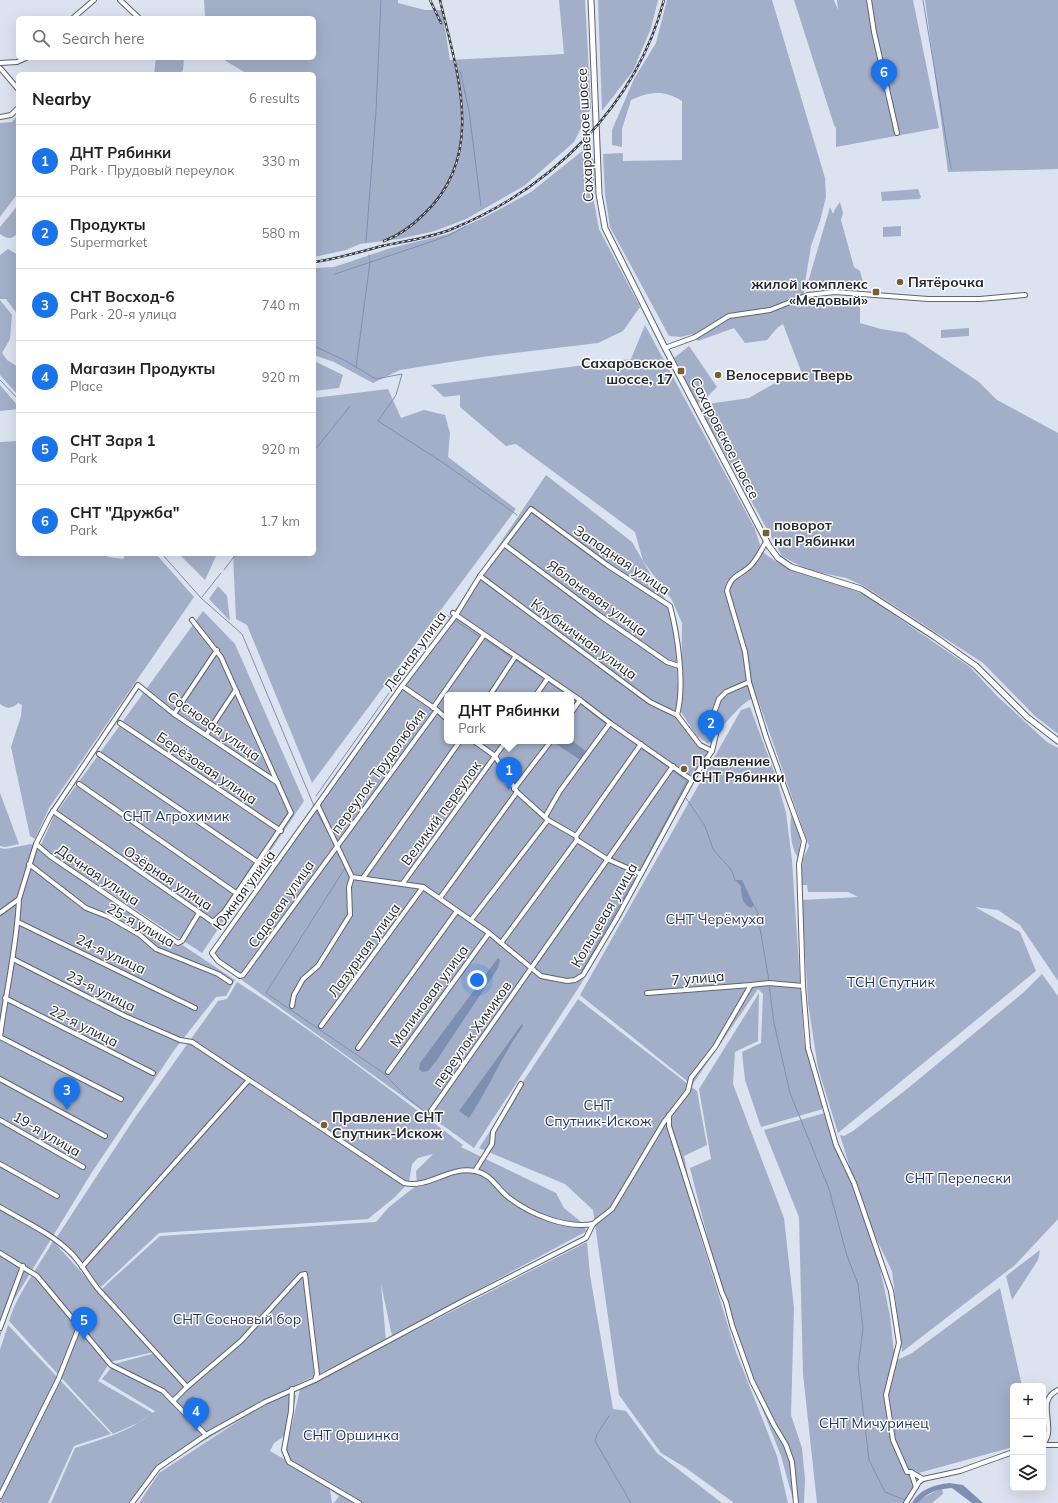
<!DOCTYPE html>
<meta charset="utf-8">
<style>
body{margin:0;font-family:Mulish,sans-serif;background:#f6f6f6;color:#202124}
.controls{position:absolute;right:12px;bottom:12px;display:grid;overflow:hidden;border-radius:6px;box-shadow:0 4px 16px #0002}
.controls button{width:36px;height:36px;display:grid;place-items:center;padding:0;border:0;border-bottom:1px solid #e0e0e0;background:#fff;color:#202124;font:20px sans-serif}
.you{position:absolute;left:477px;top:980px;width:14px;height:14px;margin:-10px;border:3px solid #fff;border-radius:50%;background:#1a73e8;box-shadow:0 0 0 6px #1a73e833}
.badge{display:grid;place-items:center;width:26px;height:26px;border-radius:50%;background:#1a73e8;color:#fff;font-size:13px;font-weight:700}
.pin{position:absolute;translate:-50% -33px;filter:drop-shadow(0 1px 2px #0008)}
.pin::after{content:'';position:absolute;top:21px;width:14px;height:12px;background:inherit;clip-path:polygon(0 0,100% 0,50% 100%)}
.popup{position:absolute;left:444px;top:692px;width:130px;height:52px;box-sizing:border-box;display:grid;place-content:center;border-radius:6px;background:#fff;filter:drop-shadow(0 1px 3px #0005);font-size:13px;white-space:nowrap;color:#757577}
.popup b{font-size:15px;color:#202124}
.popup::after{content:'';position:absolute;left:50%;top:100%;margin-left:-8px;border:8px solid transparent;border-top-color:#fff}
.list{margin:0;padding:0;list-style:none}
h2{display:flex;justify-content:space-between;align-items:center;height:52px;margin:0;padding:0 16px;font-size:17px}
h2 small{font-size:13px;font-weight:400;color:#757577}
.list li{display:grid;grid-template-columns:26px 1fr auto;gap:12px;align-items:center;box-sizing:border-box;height:72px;padding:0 16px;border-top:1px solid #e0e0e0}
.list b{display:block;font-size:15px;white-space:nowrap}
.list p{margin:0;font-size:13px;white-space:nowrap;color:#757577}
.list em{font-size:13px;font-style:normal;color:#757577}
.icon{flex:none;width:22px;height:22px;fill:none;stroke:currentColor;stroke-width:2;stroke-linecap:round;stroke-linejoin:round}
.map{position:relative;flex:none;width:1058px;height:1503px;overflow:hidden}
.search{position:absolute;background:#fff;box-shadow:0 4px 16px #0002;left:16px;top:16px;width:300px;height:44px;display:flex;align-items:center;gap:10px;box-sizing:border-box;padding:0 14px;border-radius:6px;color:#757577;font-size:15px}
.panel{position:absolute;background:#fff;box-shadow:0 4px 16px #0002;left:16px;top:72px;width:300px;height:484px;border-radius:6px}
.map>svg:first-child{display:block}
</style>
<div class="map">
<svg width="1058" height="1503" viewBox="0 0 1058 1503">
<rect width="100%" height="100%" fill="#dbe2f0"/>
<!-- green -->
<g fill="#a3afc8" fill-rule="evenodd">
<path d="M204,0H398V3L425,10H442L450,60L564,54L559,0H585L591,108L574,142L524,186L466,219L435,231L399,239L360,244L346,250L314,257V74H244V72L221,58H314V18H205Z"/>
<path d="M598,0H658L651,28L633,71L602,111Z"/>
<path d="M667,0H772L825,178L826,197L820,221L811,246L804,289V303C825,295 838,298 860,302V323L881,329L906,333L979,382L997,400L1058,433V734L1035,716L983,663L864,586L846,578L807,570L782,556L700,409L708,404L749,398L775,383L796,376L801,371L783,324L777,328L767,340L745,343L734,328L698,341L692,334L681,337L669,336L610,227L605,194L603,154L623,153V161L682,160V101C664,90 651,91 631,100L622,129V147L612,145V130L634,79L656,43Z"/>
<path d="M794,0H834L838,10L837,0H913L939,128L836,147V128L834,125Z"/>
<path d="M925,0H1058V169L948,172Z"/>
<path d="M156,58H184L183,70L180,74H154Z"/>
<path d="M18,115V193L0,217V123L12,122Z"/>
<path d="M586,148L595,162L594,202L599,229L640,307L623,331L598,343L482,357L400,370L373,383L334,362L314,355V268L334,267L391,248L448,234L485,217L531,192Z"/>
<path d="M918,189L921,197L919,199L882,201L881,192Z"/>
<path d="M840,202L843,213L841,220L854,267L860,271L864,286L827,282L806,289L830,207L833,214L835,209Z"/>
<path d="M18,205V233C11,240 8,239 0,234V227Z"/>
<path d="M901,226V236L883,237V227Z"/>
<path d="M8,249L18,255V315L6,299H0V255Z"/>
<path d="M0,300L12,315L10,339L2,353L7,360L18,367V395L0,375Z"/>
<path d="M645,325L755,529L761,548C754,563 741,569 730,580L749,569L762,551C794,579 829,578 865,595L970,667L997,696L1047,742L1058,748V981L1020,925L998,910L975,907L1020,932L1036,971L838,1133L818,1068L808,1003L802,900L858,897L848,892H808L807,885H800L803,859L809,846L757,697C741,700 720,731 708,744L696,735L681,712L682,623L672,600L643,561L635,532L516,444L506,446L460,407V395L444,397L431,385L631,359Z"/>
<path d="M969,328V336L941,338V330Z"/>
<path d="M689,346L717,387L701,403H697L674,358Z"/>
<path d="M314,361L343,375L339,388L314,391Z"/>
<path d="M0,385L18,406V409L0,411Z"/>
<path d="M388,389L401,418L424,410L445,415L450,433L448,457L516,509L312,783L247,625L236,619L233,554H314V398Z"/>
<path d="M18,441V554H106L108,557L123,559L126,554H156L194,597L49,808L35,839L30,836L11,747L21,716L22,705L18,703C12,709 7,709 0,704V442Z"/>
<path d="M546,475L632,542L673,613L680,717L701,744L711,752L581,984L474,1148L210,957L453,613ZM447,695H571V741H447Z"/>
<path d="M179,554H217L205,580Z"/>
<path d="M218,586L227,596L230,621L209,599Z"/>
<path d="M203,611L235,644L304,801L202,953L40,847L54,816Z"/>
<path d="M750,707L776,777L786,813L792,860L804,1042L823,1109L761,1127L745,1080L742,1052L761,1043L763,994L758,989L692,1085L580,995L741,710Z"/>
<path d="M0,793L19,844L5,847L0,846Z"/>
<path d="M791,815L801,837L798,858C790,846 790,829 791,815Z"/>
<path d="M31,844L235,980L226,996L216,997L175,1049L92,1172L12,1303L0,1337V848L5,849Z"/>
<path d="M1042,974L1058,996V1219L1015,1265L902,1352L892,1271L864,1214L840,1135L844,1136L853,1131L907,1089L1024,992Z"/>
<path d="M237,982C315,1032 389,1089 463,1145L461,1147L556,1193L564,1208L580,1221L587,1231L392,1336L381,1284L386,1341L298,1384L275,1398L286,1393L296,1395L289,1433L274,1443L270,1451L284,1459L300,1389L587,1242L590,1275L613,1409L626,1411L657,1453L722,1503H334L339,1496L330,1490L332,1503H139L159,1473L249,1414L159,1468L135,1503H51L75,1448C102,1439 129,1432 151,1414L138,1423L113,1434L9,1321C18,1292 38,1268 53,1241L154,1352L110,1362L98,1381L153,1413L155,1411L102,1379L114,1364L155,1353L101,1290L106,1285L160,1236L376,1222L389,1207L417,1185L416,1171L433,1154L418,1158L412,1164L409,1182L395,1197L368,1219L159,1233L101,1287L55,1240L134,1119L218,1001L227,999Z"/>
<path d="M759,993L758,1041L735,1052L733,1084L784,1218L794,1308L791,1415L802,1448L805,1479L804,1503H794L781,1456L731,1330L690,1168L711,1159L699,1089Z"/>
<path d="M578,999L697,1091L707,1145L684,1156L698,1228L736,1352L777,1456L788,1503H734L686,1468L661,1453L619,1395L593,1210L565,1184L479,1148Z"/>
<path d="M825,1113L834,1146L852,1182L878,1258L890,1316L895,1361L912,1353L1000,1288L1022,1386H1013V1447L915,1474L914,1493L903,1503H817L803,1374L799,1217L764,1130Z"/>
<path d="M1040,1250L1038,1260L1012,1300L1006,1276Z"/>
<path d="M8,1325L111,1434L74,1446L48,1503H0V1350Z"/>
<path d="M942,1488L943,1494L932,1503H918L922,1498Z"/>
</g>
<!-- water -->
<g fill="#7f8fb2">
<path d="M571,740L586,751L584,756L579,759L553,742Z"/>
<path d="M735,880H742L754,905L751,908C742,904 741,896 741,886Z"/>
<path d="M498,958L500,960L498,968L437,1060L428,1071L422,1072L419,1069L420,1063Z"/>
<path d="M522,1024L523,1026C502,1055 489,1088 469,1118L459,1111Z"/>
<path d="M193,1396L201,1402L200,1410L196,1415H191L184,1406L187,1399Z"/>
<path d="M949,1483L963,1485L983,1503H972L952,1488C939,1489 926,1492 918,1503H912C920,1489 934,1485 949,1483Z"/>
</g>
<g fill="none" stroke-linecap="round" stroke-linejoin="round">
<!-- stream -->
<g stroke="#7f8fb2" stroke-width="1">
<path d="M923,0L951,169"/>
<path d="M460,70L469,111L481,206"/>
<path d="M366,242L376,111L381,0"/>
<path d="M335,274L448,236L466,226"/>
<path d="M314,346L346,361L376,379L402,374L396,395L378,421L442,462L517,515"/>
<path d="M356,367L370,262L369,255"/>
<path d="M0,380L18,399"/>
<path d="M314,451L350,406"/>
<path d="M162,554L201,598L242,634L314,806"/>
<path d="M224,570L236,554"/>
<path d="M202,597L221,573"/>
<path d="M456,621L480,637"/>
<path d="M484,639L512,658"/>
<path d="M516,660L544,679"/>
<path d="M548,682L567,695"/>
<path d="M571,698L576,701"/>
<path d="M581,704L606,724"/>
<path d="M611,727L637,745"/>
<path d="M642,749L668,767"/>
<path d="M316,796L445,614L451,618"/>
<path d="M686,798L705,826L713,849L732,871L735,880"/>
<path d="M317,813L331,837"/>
<path d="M345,868L266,993L382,1072L410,1100L441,1124"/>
<path d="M640,870L687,781L673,771"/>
<path d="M754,906L757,911L769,981"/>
<path d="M582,971L637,875"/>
<path d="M769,984L774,1023L790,1093L829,1189L847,1256L858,1284L863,1329L858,1367L869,1460L885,1492L905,1500"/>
<path d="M609,1416L597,1434L595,1441L631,1503"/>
<path d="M909,1502L910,1503"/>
</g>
<!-- minor casing -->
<g stroke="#5e6470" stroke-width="6">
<g id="minor">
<path d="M120,0L139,18"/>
<path d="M869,0L874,32L897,133"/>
<path d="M73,18L94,0"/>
<path d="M0,63L17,62L26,58"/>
<path d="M0,68L18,89"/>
<path d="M0,117L11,115L18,108"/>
<path d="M665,348L695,337L729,316L770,310L808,295L835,292L928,299H980L1025,295"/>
<path d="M505,545L599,615L667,662L679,666"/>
<path d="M480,576L650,702L677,715L700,745L712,751"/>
<path d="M453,613L580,700L610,723L692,780"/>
<path d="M402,686L437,710L447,719"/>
<path d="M490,695L515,657"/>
<path d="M536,695L548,678"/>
<path d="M433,708L484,635"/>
<path d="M437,710L243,975L240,976L218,961L212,953L402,686L456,615L480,576L531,509L607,565L670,606C678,636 685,686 677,715"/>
<path d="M571,713L580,700"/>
<path d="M174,714L217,650"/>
<path d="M120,723L281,831"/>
<path d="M206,735L235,691L237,692"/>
<path d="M474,741L495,756L517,792L548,820L576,836L577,840L607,859L641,874"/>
<path d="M99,754L259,863"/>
<path d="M79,784L236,893"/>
<path d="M514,789L551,741"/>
<path d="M318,806L352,877L423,887L489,933L541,976L567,981L575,980L583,975L617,918L692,780L712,751L717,730L714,713L719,699L726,692L749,682"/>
<path d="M53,811L213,922L224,912L291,813L221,657L192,620"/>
<path d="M545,817L560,791L610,723"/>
<path d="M576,836L641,744"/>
<path d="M36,844L50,856L178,943L182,941L199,913"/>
<path d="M29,864L86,908L109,917L140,935L156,949L218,974L230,982"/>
<path d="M363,878L460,741"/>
<path d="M403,883L506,741"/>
<path d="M440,898L517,792"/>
<path d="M0,913L19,899L36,844L50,816L138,685L174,714L278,783"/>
<path d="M471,920L548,820"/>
<path d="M18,922L195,1008"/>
<path d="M501,943L577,840"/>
<path d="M13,959L125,1016L180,1040L192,1042L404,1183C429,1189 448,1166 475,1171C491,1174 496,1187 508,1197C530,1214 565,1229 593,1224"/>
<path d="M803,986L808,1048L836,1145L854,1183L891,1291L899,1343L886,1395L893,1440L907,1472H911L916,1487"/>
<path d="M647,993L751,985"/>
<path d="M5,998L153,1073"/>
<path d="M292,1006L294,995L303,979L318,966L350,915L349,887L352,877"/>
<path d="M321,1026L423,887"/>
<path d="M0,1037C6,991 17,946 19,899"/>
<path d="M0,1037L121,1099"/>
<path d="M358,1048L457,911"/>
<path d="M388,1072L489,933"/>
<path d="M0,1079L105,1136"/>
<path d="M431,1111L673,766"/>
<path d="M669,1115V1126L722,1293L726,1302L732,1325L752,1381L774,1425L786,1445L792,1462L796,1503"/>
<path d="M0,1120L83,1167"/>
<path d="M0,1164L57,1196"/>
<path d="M475,1171L492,1144L493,1132L521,1084"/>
<path d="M0,1207C23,1221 51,1233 70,1252C81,1262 88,1277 98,1289L187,1387L173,1401"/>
<path d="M0,1253L37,1276L111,1365L163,1391L206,1435"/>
<path d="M82,1267L248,1081"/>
<path d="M0,1328L23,1266"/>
<path d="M187,1387L241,1341L301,1275L305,1274L317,1374L315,1380"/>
<path d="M292,1389L291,1411L284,1450L289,1462L359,1503"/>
<path d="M1043,1444C1058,1428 1034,1401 1058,1390"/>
<path d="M1043,1445H1058"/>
<path d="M911,1472L923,1479"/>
<path d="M0,1496L58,1380L79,1327"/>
<path d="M132,1503L158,1468L206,1435L265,1402L315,1380L461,1302L586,1238L593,1224L612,1209L664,1122L688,1091L691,1078L715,1047L751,985L769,983L803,986L799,864L804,841L766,737L749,682L745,652L727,591C731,576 737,577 748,568C756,562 761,550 766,542"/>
<path d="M906,1503L919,1482L923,1479L960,1471L1013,1452"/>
</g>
</g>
<!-- major casing -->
<g stroke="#5e6470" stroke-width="7">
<path id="major" d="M591,0L599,194L605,228L665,348L769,546L778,558L791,567L861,589L935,637L976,666L1027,717L1058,741"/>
</g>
<!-- minor -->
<use href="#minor" stroke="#fff" stroke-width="4"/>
<!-- major -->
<use href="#major" stroke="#fff" stroke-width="5"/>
<!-- rail casing -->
<g stroke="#3c3f46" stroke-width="2.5">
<g id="rail">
<path d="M430,0L441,23"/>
<path d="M384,241C400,235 412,226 424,214C487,155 457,73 440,0"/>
<path d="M314,262C337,259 359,252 382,246C405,241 430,238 452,229C552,188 636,106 664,0"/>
</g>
</g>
<!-- rail -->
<use href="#rail" stroke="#fff" stroke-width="1" stroke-dasharray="3" stroke-linecap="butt"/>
</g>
<!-- markers -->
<g fill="#795e30" stroke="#fff" stroke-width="1.5">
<circle cx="900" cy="282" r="4"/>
<rect x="872" y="288" width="8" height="8" rx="2"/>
<rect x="677" y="367" width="8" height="8" rx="2"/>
<circle cx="718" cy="375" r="4"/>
<rect x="762" y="529" width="8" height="8" rx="2"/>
<circle cx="684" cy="769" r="4"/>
<circle cx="324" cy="1125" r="4"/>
</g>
<g text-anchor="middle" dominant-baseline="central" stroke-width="3" stroke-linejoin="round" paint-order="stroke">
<!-- street labels -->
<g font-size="14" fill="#24262c" stroke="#fff">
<text transform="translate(585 135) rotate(-93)">Сахаровское шоссе</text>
<text transform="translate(725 438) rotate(63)">Сахаровское шоссе</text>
<text transform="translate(622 560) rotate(34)">Западная улица</text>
<text transform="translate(597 598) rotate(36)">Яблоневая улица</text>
<text transform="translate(584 639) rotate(36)">Клубничная улица</text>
<text transform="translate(415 651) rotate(-54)">Лесная улица</text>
<text transform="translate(214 726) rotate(35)">Сосновая улица</text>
<text transform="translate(207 768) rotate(34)">Берёзовая улица</text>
<text transform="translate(378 771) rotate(-54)">переулок Трудолюбия</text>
<text transform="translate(441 813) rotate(-54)">Великий переулок</text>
<text transform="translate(98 875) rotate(34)">Дачная улица</text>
<text transform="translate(168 878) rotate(34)">Озёрная улица</text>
<text transform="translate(244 890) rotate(-54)">Южная улица</text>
<text transform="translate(281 904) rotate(-55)">Садовая улица</text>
<text transform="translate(604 915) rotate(-60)">Кольцевая улица</text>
<text transform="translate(141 925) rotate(29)">25-я улица</text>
<text transform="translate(364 950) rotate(-54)">Лазурная улица</text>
<text transform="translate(111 954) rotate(25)">24-я улица</text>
<text transform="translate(698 978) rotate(-5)">7 улица</text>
<text transform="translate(101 991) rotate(26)">23-я улица</text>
<text transform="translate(429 996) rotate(-54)">Малиновая улица</text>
<text transform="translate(84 1026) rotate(27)">22-я улица</text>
<text transform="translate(472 1034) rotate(-55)">переулок Химиков</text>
<text transform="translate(47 1134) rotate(30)">19-я улица</text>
</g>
<!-- poi labels -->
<g font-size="14" font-weight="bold" fill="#24262c" stroke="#fff" text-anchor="start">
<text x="908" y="282">Пятёрочка</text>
<text x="868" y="284" text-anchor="end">жилой комплекс<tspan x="868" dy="16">«Медовый»</tspan></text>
<text x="673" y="363" text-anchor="end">Сахаровское<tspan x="673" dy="16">шоссе, 17</tspan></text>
<text x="726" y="375">Велосервис Тверь</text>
<text x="774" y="525">поворот<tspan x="774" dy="16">на Рябинки</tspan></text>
<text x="692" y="761">Правление<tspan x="692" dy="16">СНТ Рябинки</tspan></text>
<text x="332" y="1117">Правление СНТ<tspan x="332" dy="16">Спутник-Искож</tspan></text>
</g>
<!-- park labels -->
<g font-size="14" fill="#223664" stroke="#fff">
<text x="176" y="816">СНТ Агрохимик</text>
<text x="715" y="919">СНТ Черёмуха</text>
<text x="891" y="982">ТСН Спутник</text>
<text x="598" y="1105">СНТ<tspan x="598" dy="16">Спутник-Искож</tspan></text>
<text x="958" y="1178">СНТ Перелески</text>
<text x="237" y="1319">СНТ Сосновый бор</text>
<text x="874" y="1423">СНТ Мичуринец</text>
<text x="351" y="1435">СНТ Оршинка</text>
</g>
</g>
</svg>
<div class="controls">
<button>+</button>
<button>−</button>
<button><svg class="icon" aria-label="layers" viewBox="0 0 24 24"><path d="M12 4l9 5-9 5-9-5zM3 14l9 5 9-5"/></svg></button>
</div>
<div class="you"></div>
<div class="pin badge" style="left:509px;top:790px">1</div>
<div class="popup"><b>ДНТ Рябинки</b>Park</div>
<div class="pin badge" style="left:711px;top:743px">2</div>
<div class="pin badge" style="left:67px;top:1110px">3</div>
<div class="pin badge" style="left:196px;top:1431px">4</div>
<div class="pin badge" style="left:84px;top:1340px">5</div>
<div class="pin badge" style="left:884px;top:92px">6</div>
<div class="search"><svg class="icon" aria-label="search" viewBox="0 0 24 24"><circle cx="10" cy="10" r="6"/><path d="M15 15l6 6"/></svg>Search here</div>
<section class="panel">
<h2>Nearby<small>6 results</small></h2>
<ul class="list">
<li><span class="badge">1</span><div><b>ДНТ Рябинки</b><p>Park · Прудовый переулок</p></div><em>330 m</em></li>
<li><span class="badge">2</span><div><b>Продукты</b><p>Supermarket</p></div><em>580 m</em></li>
<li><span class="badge">3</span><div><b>СНТ Восход-6</b><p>Park · 20-я улица</p></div><em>740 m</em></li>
<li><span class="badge">4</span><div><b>Магазин Продукты</b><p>Place</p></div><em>920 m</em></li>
<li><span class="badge">5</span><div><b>СНТ Заря 1</b><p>Park</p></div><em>920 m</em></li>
<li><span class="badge">6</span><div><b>СНТ &quot;Дружба&quot;</b><p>Park</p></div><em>1.7 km</em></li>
</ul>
</section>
</div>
